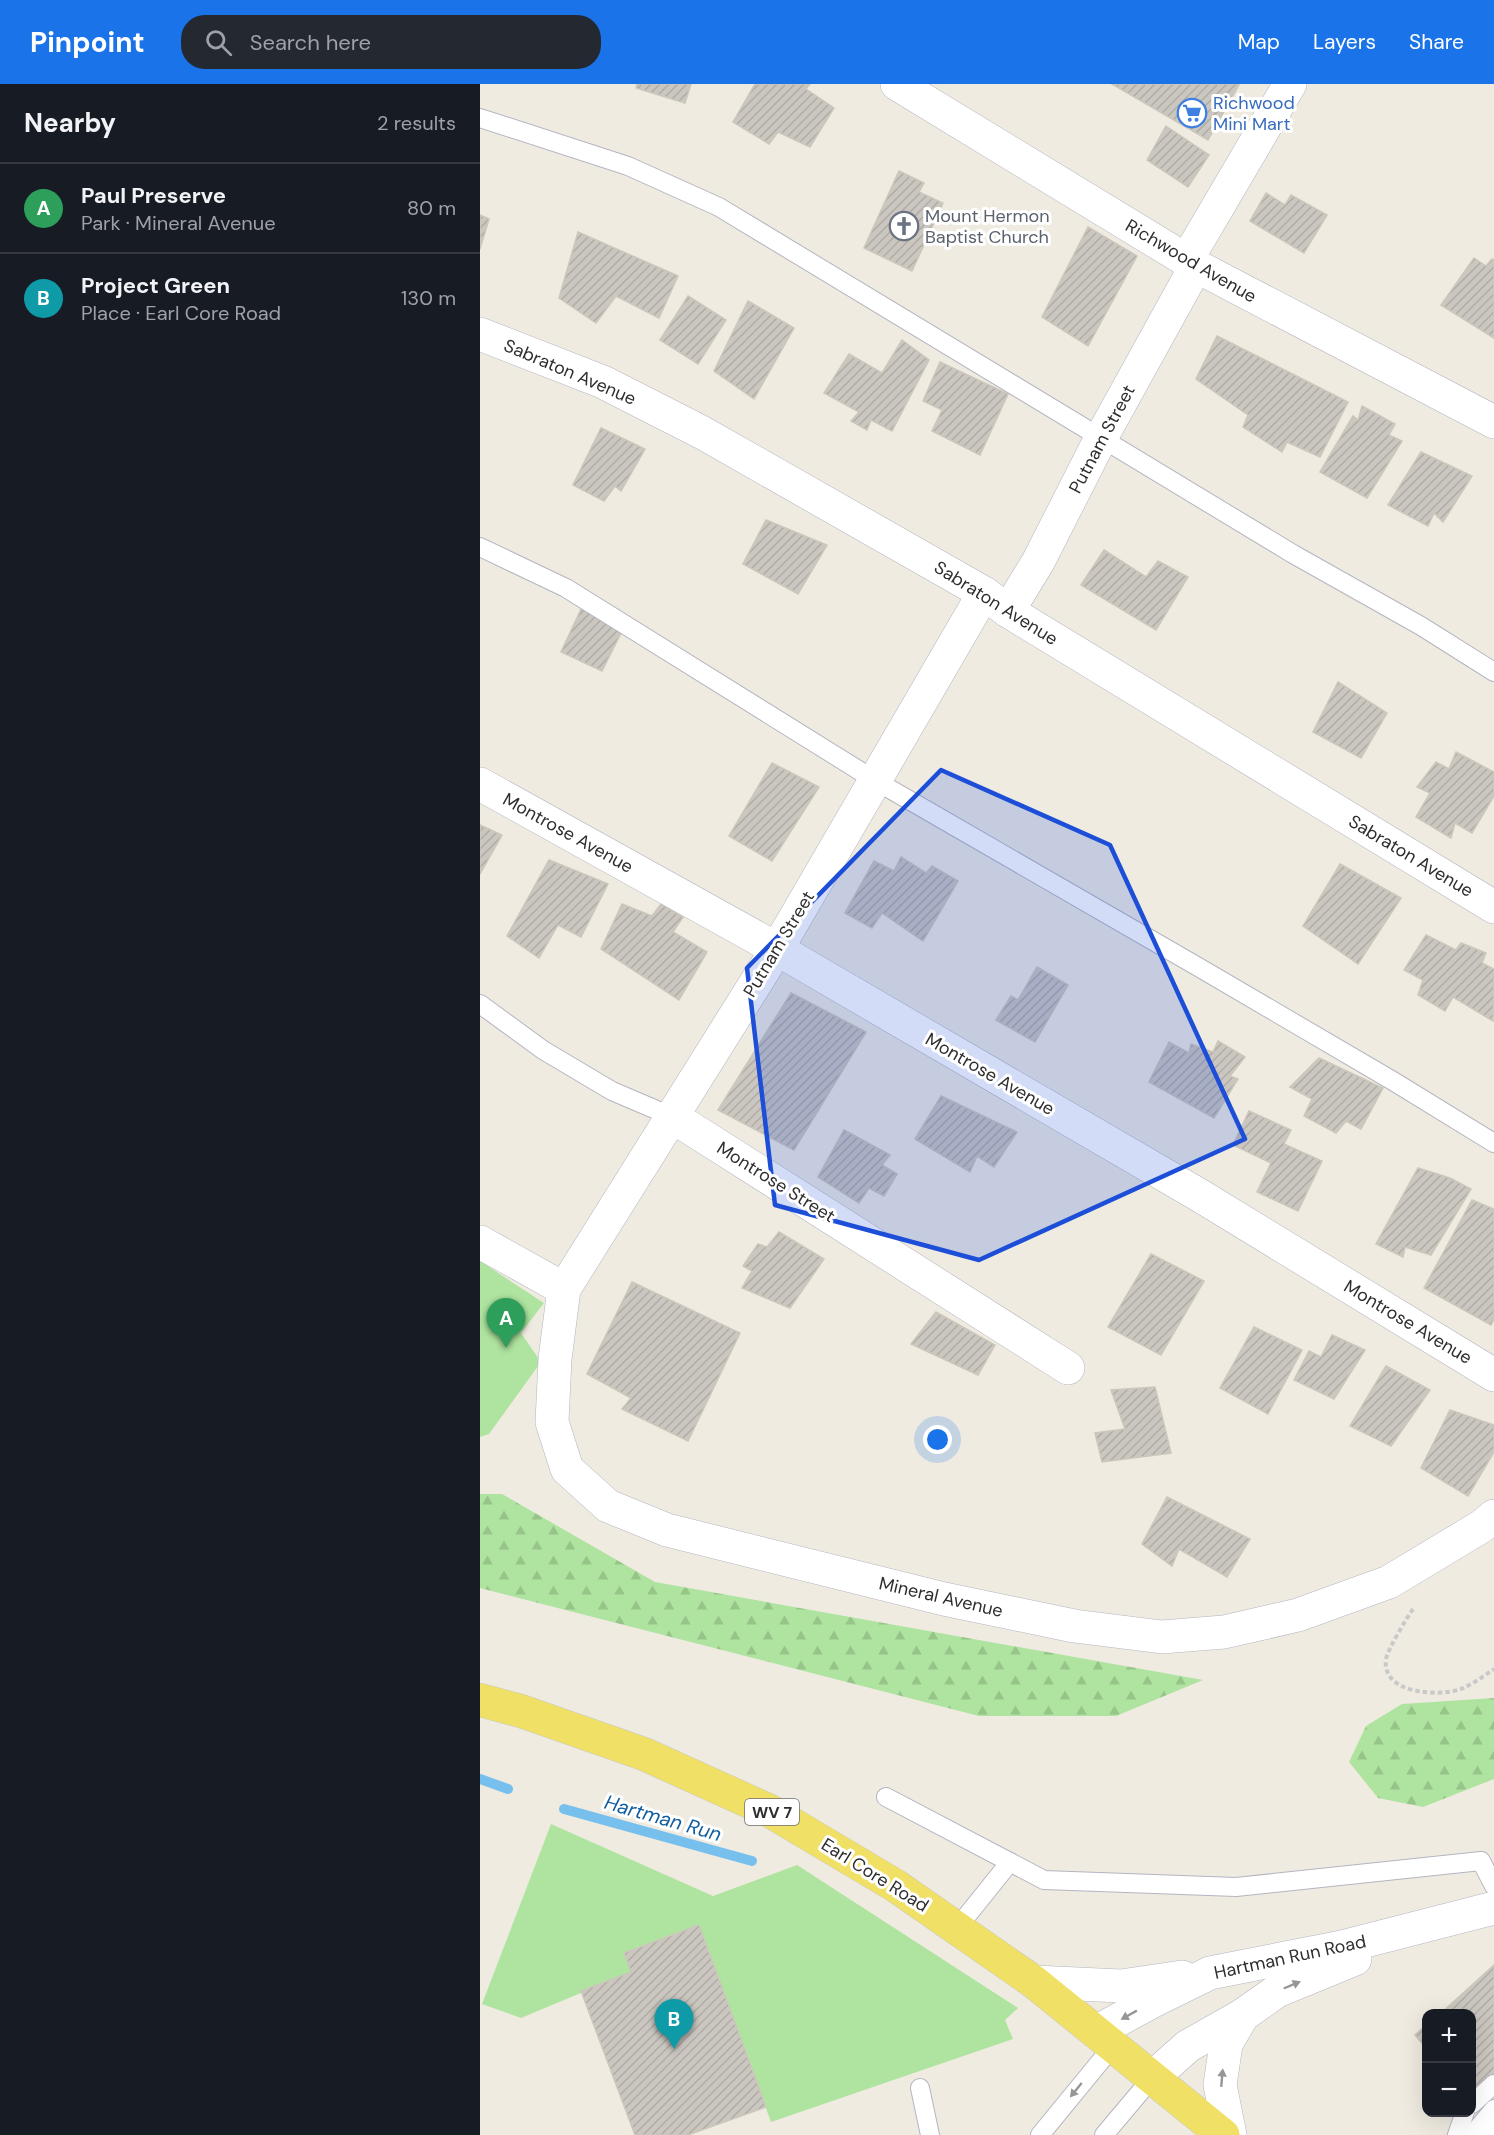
<!DOCTYPE html>
<meta charset="utf-8">
<style>
body{margin:0;font-family:"DM Sans",sans-serif;background:#242831;color:#f1f3f6}
.controls{position:absolute;right:18px;bottom:18px;display:grid;overflow:hidden;border-radius:12px;box-shadow:0 6px 24px #0002}
.controls button{width:54px;height:54px;display:grid;place-items:center;padding:0;border:0;border-bottom:2px solid #363941;background:#171b24;color:#f1f3f6;font:30px sans-serif}
.you{position:absolute;left:458px;top:1356px;width:21px;height:21px;margin:-15px;border:4px solid #fff;border-radius:50%;background:#1a73e8;box-shadow:0 0 0 9px #1a73e833}
.badge{display:grid;place-items:center;width:39px;height:39px;border-radius:50%;background:#1a73e8;color:#fff;font-size:20px;font-weight:700}
.pin{position:absolute;translate:-50% -50px;filter:drop-shadow(0 2px 3px #0008)}
.pin::after{content:'';position:absolute;top:32px;width:21px;height:18px;background:inherit;clip-path:polygon(0 0,100% 0,50% 100%)}
.list{margin:0;padding:0;list-style:none}
h2{display:flex;justify-content:space-between;align-items:center;height:78px;margin:0;padding:0 24px;font-size:26px}
h2 small{font-size:20px;font-weight:400;color:#9ea1a6}
.list li{display:grid;grid-template-columns:39px 1fr auto;gap:18px;align-items:center;box-sizing:border-box;height:90px;padding:0 24px;border-top:2px solid #363941}
.list b{display:block;font-size:22px;white-space:nowrap}
.list p{margin:0;font-size:20px;white-space:nowrap;color:#9ea1a6}
.list em{font-size:20px;font-style:normal;color:#9ea1a6}
.icon{flex:none;width:33px;height:33px;fill:none;stroke:currentColor;stroke-width:2;stroke-linecap:round;stroke-linejoin:round}
.map{position:relative;flex:none;width:1014px;height:2051px;overflow:hidden}
header{display:flex;align-items:center;gap:36px;box-sizing:border-box;height:84px;padding:0 30px;background:#1a73e8;color:#fff}
header strong{font-size:28px}
nav{display:flex;gap:33px;margin-inline-start:auto;font-size:21px}
.search{width:420px;height:54px;background:#242831;display:flex;align-items:center;gap:15px;box-sizing:border-box;padding:0 21px;border-radius:24px;color:#9ea1a6;font-size:22px}
main{display:flex}
aside{flex:1;background:#171b24}
.map>svg:first-child{display:block}
</style>
<header>
<strong>Pinpoint</strong>
<div class="search"><svg class="icon" aria-label="search" viewBox="0 0 24 24"><circle cx="10" cy="10" r="6"/><path d="M15 15l6 6"/></svg>Search here</div>
<nav><a>Map</a><a>Layers</a><a>Share</a></nav>
</header>
<main>
<aside>
<h2>Nearby<small>2 results</small></h2>
<ul class="list">
<li><span class="badge" style="background:#2e9e5b">A</span><div><b>Paul Preserve</b><p>Park · Mineral Avenue</p></div><em>80 m</em></li>
<li><span class="badge" style="background:#0f9aa8">B</span><div><b>Project Green</b><p>Place · Earl Core Road</p></div><em>130 m</em></li>
</ul>
</aside>
<div class="map">
<svg width="1014" height="2051" viewBox="0 0 1014 2051">
<defs>
<pattern id="forest-firs" width="22" height="20" patternUnits="userSpaceOnUse" patternTransform="scale(1.5)"><rect width="22" height="20" fill="#aee49f"/><path d="M5 1l3.5 6h-7zM16 11l3.5 6h-7z" fill="#96c489"/></pattern>
<pattern id="building-hatch" width="6" height="6" patternUnits="userSpaceOnUse" patternTransform="scale(1.5)"><rect width="6" height="6" fill="#cbc7c0"/><path d="M-1 1l2-2M0 6l6-6M5 7l2-2" fill="none" stroke="#afaba5"/></pattern>
</defs>
<rect width="100%" height="100%" fill="#efebe1"/>
<!-- green -->
<g fill="#aee49f">
<path d="M0,1177L64,1219L41,1249L61,1278L9,1350L0,1353Z"/>
<path d="M71,1740L233,1812L317,1781L538,1924L525,1936L533,1955L291,2038L219,1841L144,1869L151,1888L41,1934L2,1920Z"/>
</g>
<!-- forest -->
<g fill="url(#forest-firs)">
<path d="M0,1410H22L175,1498L723,1596L636,1632H499L0,1504Z"/>
<path d="M1014,1614V1695L943,1723L898,1714L869,1678L886,1642L922,1620Z"/>
</g>
<g fill="none" stroke-linecap="round" stroke-linejoin="round">
<!-- stream -->
<g stroke="#77c0ee" stroke-width="10">
<path d="M0,1695L28,1705"/>
<path d="M84,1725L272,1777"/>
</g>
</g>
<!-- building -->
<g fill="url(#building-hatch)" stroke="#cbc7ba" stroke-width="1.5">
<path d="M157,0H211L205,19L156,4Z"/>
<path d="M275,0H330L326,5L354,24L330,63L298,48L289,60L253,38Z"/>
<path d="M632,0H757L759,1L728,56Z"/>
<path d="M686,42L729,71L708,103L667,76Z"/>
<path d="M419,87L444,99L439,108L463,119L432,187L384,164Z"/>
<path d="M786,109L805,121L811,111L847,131L824,169L770,137Z"/>
<path d="M0,131L9,135L0,165Z"/>
<path d="M608,143L657,172L608,262L562,233Z"/>
<path d="M98,148L198,192L179,234L136,212L116,239L79,214Z"/>
<path d="M994,174L1006,182L1012,175L1014,176V254L961,221Z"/>
<path d="M208,212L246,236L218,280L180,256Z"/>
<path d="M268,217L314,244L274,315L234,287Z"/>
<path d="M737,252L868,318L840,373L807,358L802,368L763,343L768,331L716,295Z"/>
<path d="M422,256L449,276L412,347L391,336L387,346L371,337L379,328L344,309L369,270L402,289Z"/>
<path d="M460,278L528,310L500,371L452,347L462,326L443,317Z"/>
<path d="M882,322L915,340L909,351L922,357L887,414L840,388L873,332L878,336Z"/>
<path d="M121,344L165,365L141,407L135,402L124,417L93,401Z"/>
<path d="M941,368L992,392L963,438L954,429L948,442L908,421Z"/>
<path d="M286,436L347,461L318,510L263,480Z"/>
<path d="M624,466L666,493L678,477L708,493L676,546L601,501Z"/>
<path d="M103,521L145,541L122,587L81,568Z"/>
<path d="M858,598L907,629L881,674L833,648Z"/>
<path d="M976,668L1014,688V712L992,749L975,739L971,754L936,733L950,709L937,703L956,678L969,685Z"/>
<path d="M292,679L339,703L292,777L249,752Z"/>
<path d="M0,741L22,751L0,790Z"/>
<path d="M421,773L446,789L452,782L478,797L443,857L402,829L392,844L365,829L394,777L414,787Z"/>
<path d="M69,776L128,800L101,853L78,841L59,874L27,852Z"/>
<path d="M860,780L921,814L878,880L823,842Z"/>
<path d="M142,820L172,832L181,820L203,833L193,848L227,868L199,916L121,865Z"/>
<path d="M946,851L976,866L981,859L1006,869L1002,879L1014,885L1013,937L973,913L965,927L938,911L943,896L924,886Z"/>
<path d="M557,883L588,901L555,958L516,936L531,912L538,916Z"/>
<path d="M311,909L386,948L314,1066L238,1026Z"/>
<path d="M738,957L765,973L750,992L758,995L734,1034L669,998L689,958L709,969L711,960L733,968Z"/>
<path d="M839,974L903,1004L881,1045L866,1037L856,1049L824,1032L832,1015L810,1003Z"/>
<path d="M461,1012L537,1048L514,1083L497,1072L490,1088L435,1055Z"/>
<path d="M769,1027L811,1046L804,1060L842,1077L818,1127L777,1108L791,1079L753,1061Z"/>
<path d="M364,1046L410,1071L402,1081L417,1090L404,1112L389,1104L379,1119L338,1093Z"/>
<path d="M938,1084L970,1094L991,1105L951,1171L925,1163L923,1173L896,1160Z"/>
<path d="M992,1116L1014,1125V1235L1011,1241L944,1204Z"/>
<path d="M299,1148L344,1175L310,1224L262,1204L272,1187L263,1182L278,1160L287,1163Z"/>
<path d="M671,1170L724,1197L681,1271L628,1243Z"/>
<path d="M152,1198L260,1249L208,1357L142,1325L151,1314L107,1290Z"/>
<path d="M456,1228L515,1261L498,1291L431,1260Z"/>
<path d="M774,1243L822,1266L788,1330L740,1304Z"/>
<path d="M852,1251L885,1266L854,1315L814,1296L829,1267L841,1273Z"/>
<path d="M906,1282L950,1306L911,1362L870,1342Z"/>
<path d="M675,1303L691,1369L622,1378L615,1349L645,1345L631,1306Z"/>
<path d="M970,1326L1014,1341V1368L988,1412L941,1384Z"/>
<path d="M687,1413L770,1455L747,1493L699,1465L692,1482L662,1460Z"/>
<path d="M219,1841L286,2023L208,2051H155L101,1907L151,1888L144,1869Z"/>
<path d="M1014,1881V1991L992,2011V1930H960Z"/>
<path d="M946,1941V1964L935,1951Z"/>
</g>
<g fill="none" stroke-linecap="round" stroke-linejoin="round">
<!-- lane casing -->
<g stroke="#b4b5c1" stroke-width="20">
<g id="lane">
<path d="M0,34L148,82L239,123L813,470L941,542L1014,588"/>
<path d="M0,463L86,504L396,697L720,884L913,997L1014,1059"/>
<path d="M0,920L63,966L132,1007L193,1033"/>
<path d="M406,1713L564,1796L756,1803L1001,1777L1014,1802"/>
<path d="M477,1844L530,1778"/>
<path d="M440,2004L450,2051"/>
<path d="M992,2020L1014,2000"/>
<path d="M560,2051L633,1962"/>
<path d="M624,2051L672,1994"/>
<path d="M977,2051L985,2028"/>
<path d="M992,2051L1014,2025"/>
<path d="M1010,2051L1014,2048"/>
</g>
</g>
<!-- street casing -->
<g stroke="#b4b5c1" stroke-width="34">
<g id="street">
<path d="M706,177L810,0"/>
<path d="M0,250L123,298L223,349L504,509L528,527L1014,823"/>
<path d="M504,509L297,865L84,1205L75,1275L72,1338L87,1385L128,1422L187,1446L464,1515L594,1542L682,1553L744,1548L818,1531L909,1498L1002,1442L1014,1432"/>
<path d="M528,527L558,478L621,354L716,182"/>
<path d="M0,700L297,865L719,1111L1014,1291"/>
<path d="M193,1033L588,1284"/>
<path d="M0,1158L84,1205"/>
</g>
</g>
<!-- secondary casing -->
<g stroke="#b4b5c1" stroke-width="34">
<g id="secondary">
<path d="M417,0L716,182L1014,338"/>
<path d="M554,1898L641,1902L702,1893"/>
<path d="M616,1948L673,1917L730,1889L862,1863L1014,1824"/>
<path d="M672,1994L708,1962L763,1931L797,1907L875,1875"/>
<path d="M750,2051L740,2001L746,1960L763,1931"/>
</g>
</g>
<!-- primary casing -->
<g stroke="#c9c9c9" stroke-width="34">
<path id="primary" d="M0,1616L41,1627L164,1670L290,1727L416,1802L554,1898L743,2051"/>
</g>
<!-- path -->
<path stroke="#c9c9c9" stroke-width="4" stroke-dasharray="4.5 3" stroke-linecap="butt" d="M933,1525C926,1535 908,1565 906,1575C901,1610 959,1613 981,1605C993,1600 1004,1592 1014,1585"/>
<!-- lane -->
<use href="#lane" stroke="#fff" stroke-width="18"/>
<!-- street -->
<use href="#street" stroke="#fff" stroke-width="33"/>
<!-- secondary -->
<use href="#secondary" stroke="#fff" stroke-width="33"/>
<!-- primary -->
<use href="#primary" stroke="#f0e065" stroke-width="33"/>
</g>
<!-- one-way arrows -->
<defs><path id="oneway-solid" d="M-6-.8H1V-3.2L6.5 0L1 3.2V.8H-6Z" transform="scale(1.5)"/></defs>
<g fill="#969696">
<use href="#oneway-solid" transform="translate(812 1901) rotate(-23)"/>
<use href="#oneway-solid" transform="translate(649 1931) rotate(151)"/>
<use href="#oneway-solid" transform="translate(742 1994) rotate(-85)"/>
<use href="#oneway-solid" transform="translate(596 2006) rotate(129)"/>
</g>
<!-- marked area -->
<path fill="#1d4ed8" fill-opacity="0.2" stroke="#1d4ed8" stroke-width="4.5" stroke-linejoin="round" d="M461,686L630,761L765,1055L499,1176L295,1121L267,884Z"/>
<!-- icons -->
<defs>
<g id="supermarket-ring" transform="scale(1.5)"><circle r="9.5" fill="#fff" stroke="#3f7fe0" stroke-width="1.5"/><path d="M-6-5.5h2.5l.6 2H6L4.5 2H-2.5L-4.4-4H-6ZM-1.5 3.2a1.3 1.3 0 1 0 .1 0ZM3 3.2a1.3 1.3 0 1 0 .1 0Z" fill="#3f7fe0"/></g>
<g id="church-ring" transform="scale(1.5)"><circle r="9.5" fill="#fff" stroke="#6b7280" stroke-width="1.5"/><path d="M-1.2-6h2.4v3.5h3.3v2.4h-3.3V6h-2.4V-.1h-3.3v-2.4h3.3Z" fill="#6b7280"/></g>
</defs>
<g fill-rule="evenodd">
<use href="#supermarket-ring" x="712" y="29"/>
<use href="#church-ring" x="424" y="142"/>
</g>
<g text-anchor="middle" dominant-baseline="central" stroke-width="6" stroke-linejoin="round" paint-order="stroke">
<!-- shield labels -->
<rect fill="#fff" stroke="#6d6d6d" stroke-width="1.5" x="265" y="1715" width="54" height="26" rx="4.5"/>
<g font-size="16" font-weight="bold" fill="#2e2e2e">
<text x="292" y="1728">WV 7</text>
</g>
<!-- shop labels -->
<g font-size="18" fill="#366cbe" stroke="#fff" text-anchor="start">
<text x="733" y="19">Richwood<tspan x="733" dy="21">Mini Mart</tspan></text>
</g>
<!-- worship labels -->
<g font-size="18" fill="#5b616d" stroke="#fff" text-anchor="start">
<text x="445" y="132">Mount Hermon<tspan x="445" dy="21">Baptist Church</tspan></text>
</g>
<!-- street labels -->
<g font-size="18" fill="#2e2e2e" stroke="#fff">
<text transform="translate(711 177) rotate(30)">Richwood Avenue</text>
<text transform="translate(90 288) rotate(23)">Sabraton Avenue</text>
<text transform="translate(622 355) rotate(-62)">Putnam Street</text>
<text transform="translate(516 519) rotate(32)">Sabraton Avenue</text>
<text transform="translate(88 749) rotate(29)">Montrose Avenue</text>
<text transform="translate(931 772) rotate(31)">Sabraton Avenue</text>
<text transform="translate(299 860) rotate(-59)">Putnam Street</text>
<text transform="translate(510 990) rotate(30)">Montrose Avenue</text>
<text transform="translate(296 1098) rotate(32)">Montrose Street</text>
<text transform="translate(928 1238) rotate(31)">Montrose Avenue</text>
<text transform="translate(461 1513) rotate(13)">Mineral Avenue</text>
<text transform="translate(395 1791) rotate(32)">Earl Core Road</text>
<text transform="translate(810 1873) rotate(-12)">Hartman Run Road</text>
</g>
<!-- water labels -->
<g font-size="20" font-style="italic" fill="#105da0" stroke="#fff">
<text transform="translate(183 1734) rotate(16)">Hartman Run</text>
</g>
</g>
</svg>
<div class="controls">
<button>+</button>
<button>−</button>
</div>
<div class="you"></div>
<div class="pin badge" style="left:26px;top:1264px;background:#2e9e5b">A</div>
<div class="pin badge" style="left:194px;top:1965px;background:#0f9aa8">B</div>
</div>
</main>
